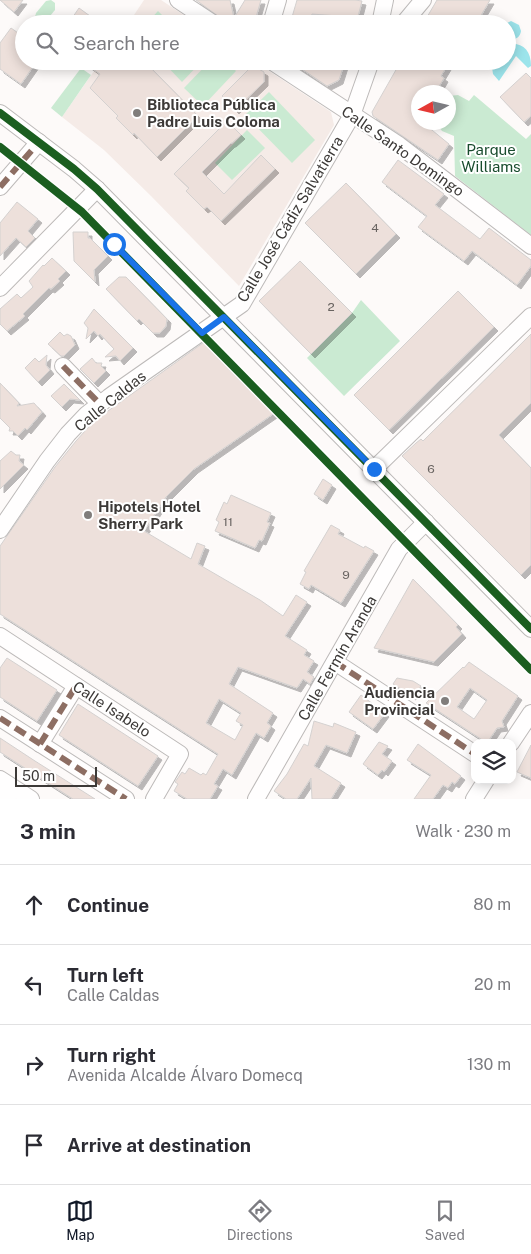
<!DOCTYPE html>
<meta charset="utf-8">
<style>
body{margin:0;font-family:"Public Sans",sans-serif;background:#f7f7f7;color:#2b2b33}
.controls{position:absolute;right:15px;bottom:15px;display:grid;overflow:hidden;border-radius:10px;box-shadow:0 2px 12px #0003}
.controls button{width:45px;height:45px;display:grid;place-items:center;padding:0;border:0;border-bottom:1px solid #e1e1e2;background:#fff;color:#2b2b33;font:25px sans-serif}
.compass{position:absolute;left:411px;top:85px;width:45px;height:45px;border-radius:50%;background:#fff;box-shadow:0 2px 12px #0003;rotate:262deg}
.scale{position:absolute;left:15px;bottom:12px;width:82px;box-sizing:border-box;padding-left:5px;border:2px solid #3c3937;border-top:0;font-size:14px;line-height:18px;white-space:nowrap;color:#3c3937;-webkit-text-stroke:4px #fff;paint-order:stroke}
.stop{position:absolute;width:15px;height:15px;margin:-11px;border:4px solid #1a73e8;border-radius:50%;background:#fff}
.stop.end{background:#1a73e8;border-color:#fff;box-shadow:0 1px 5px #0008}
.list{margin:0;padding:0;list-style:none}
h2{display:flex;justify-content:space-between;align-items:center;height:65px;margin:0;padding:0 20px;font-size:21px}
h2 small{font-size:16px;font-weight:400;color:#7c7c81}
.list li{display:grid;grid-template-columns:32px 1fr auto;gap:15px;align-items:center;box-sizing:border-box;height:80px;padding:0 20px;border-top:1px solid #e1e1e2}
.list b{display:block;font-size:19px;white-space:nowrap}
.list p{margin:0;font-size:16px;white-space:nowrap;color:#7c7c81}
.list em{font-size:16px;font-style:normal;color:#7c7c81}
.icon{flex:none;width:28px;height:28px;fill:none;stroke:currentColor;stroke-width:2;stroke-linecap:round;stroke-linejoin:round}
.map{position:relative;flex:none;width:531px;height:799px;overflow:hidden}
.search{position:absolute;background:#fff;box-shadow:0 2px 12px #0003;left:15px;right:15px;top:15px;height:55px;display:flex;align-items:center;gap:12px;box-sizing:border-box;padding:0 18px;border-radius:28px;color:#7c7c81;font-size:19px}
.sheet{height:385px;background:#fff}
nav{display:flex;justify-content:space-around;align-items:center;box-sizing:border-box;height:70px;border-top:1px solid #e1e1e2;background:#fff;font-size:14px;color:#7c7c81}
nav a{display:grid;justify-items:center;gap:2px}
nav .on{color:#111827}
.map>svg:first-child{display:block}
</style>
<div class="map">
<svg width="531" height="799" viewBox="0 0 531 799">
<defs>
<filter id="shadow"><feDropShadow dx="4" dy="4" stdDeviation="0" flood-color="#0004"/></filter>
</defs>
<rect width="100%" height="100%" fill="#fdfaf9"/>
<!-- built -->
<g fill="#f5ebe7">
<path d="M144,0H161L197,24H128Z"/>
<path d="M101,61H254L331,112L334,125L239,286L151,196L104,150L62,117Z"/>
</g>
<!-- green -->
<g fill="#caead2">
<path d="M51,0L55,3V10L45,22H39L35,17L36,13L46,1Z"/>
<path d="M158,11L171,24H146Z"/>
<path d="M162,61H202L182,82Z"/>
<path d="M210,61H225L236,71L203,106L184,88Z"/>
<path d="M81,68L91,75L62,117L51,108Z"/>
<path d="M269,92L315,140L292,163L245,115Z"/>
<path d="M458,95L469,101L474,95L526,139L531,134V235L455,176L454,136L442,131L436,123L448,122L449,96Z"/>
<path d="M247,130L265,148L232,180L215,163Z"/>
<path d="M361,300L400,341L344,396L307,358L352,313Z"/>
</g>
<!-- water -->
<g fill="#9ce4eb">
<path d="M511,21L519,25L521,31C520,38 514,41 507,39V24H505Z"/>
<path d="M507,44C523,42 531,50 531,66L528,68L516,56L499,81L493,74L491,61H507Z"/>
</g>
<!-- building -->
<g fill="#ede0db" stroke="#d4d1d0" fill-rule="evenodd" filter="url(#shadow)">
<path d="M0,0H23L14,12Z"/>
<path d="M196,0H230L234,18L245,0H261L254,24H229Z"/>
<path d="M297,0H355L362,1L356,24H336L338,16L312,14L308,24H290Z"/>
<path d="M437,0H490L476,24H423Z"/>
<path d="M79,8L101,24H68Z"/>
<path d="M11,28L24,37V61H37L21,84L0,69V43Z"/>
<path d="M82,61H144L198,116L157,157L134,133L133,135L116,118L118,116L90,88L100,74Z"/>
<path d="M290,61H345L339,80L327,86Z"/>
<path d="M401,61H450L441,76L444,78L436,92H418V122H422L427,126L449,144L438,160L373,116L372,112Z"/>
<path d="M257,68L264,72V82L235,110L222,96L249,69Z"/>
<path d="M526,73L531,78V116L524,122L500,97Z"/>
<path d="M227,121L241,135L232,143H231L202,172L224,194L261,155L275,169L221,221L207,207L204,209L186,191L189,188L174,174Z"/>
<path d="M398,160L444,194L435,205L480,239L489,228L531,260V266L517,285L472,251L464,261L418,227L427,216L382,182Z"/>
<path d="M346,183L396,234L356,274L305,223Z"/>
<path d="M17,202L38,219L28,231L35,238L26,247L16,238L0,256V223Z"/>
<path d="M73,232H88V238H90L108,256L94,270L95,282L74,261Z"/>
<path d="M52,258L66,271L58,279L60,281L51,289L49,288L23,314L25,316L7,331L0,324V309L17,294L21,298L33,287L29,281L43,265L44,266Z"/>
<path d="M300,261L352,313L311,354L259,301Z"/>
<path d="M119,277H126L167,319L166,326L160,333H153L139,319L137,321L106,289Z"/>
<path d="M458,291L494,327L389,430L354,395Z"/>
<path d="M94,309L133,348L120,361L116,356L105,357L114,349L100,334L98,336L94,331L86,339L88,328L84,323Z"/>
<path d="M60,332L64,336L67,334L71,336L75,345L64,356H61L48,344Z"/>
<path d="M531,334V403L499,435L531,468V565L521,575L402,456L416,443L421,439L423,441Z"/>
<path d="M203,343L273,414L194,469L166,497L144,531L191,559L197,543L205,546L198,564L260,600L283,616L296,595L307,602L285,636L307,650L304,655L314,661L307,672L314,677L310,684L303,679L297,688L238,667L229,684L273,713L267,723L271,726L264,738L256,733L232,775L223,769L214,784L218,786L210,799H187L174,791L178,784L175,782L182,772L185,774L189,768L201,775L203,773L206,775L218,754L0,614V546L55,467L76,441L94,421ZM219,699L241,713L236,721L243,725L235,740L206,723Z"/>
<path d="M47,355L46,365L50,370L38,382L25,368L35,358L39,362Z"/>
<path d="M92,358L96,363H102L101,366L106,371L94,383L80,369Z"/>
<path d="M0,383L19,403L17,406L34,403L42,412L27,430L25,428L18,436L13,431H9L10,428L0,418Z"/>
<path d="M64,384L80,400L70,399L62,407L51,396Z"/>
<path d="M11,451L16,455H20L19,461L24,465L0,489V461Z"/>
<path d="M323,479L332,485L323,500L314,494Z"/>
<path d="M231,495L271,513L267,522L270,523L262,541L259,540L255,548L215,531L219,522L216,520L224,502L227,504Z"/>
<path d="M331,525L340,530L338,534L364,548L365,546L374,551L341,603L311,585L309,589L300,584L306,572L304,571Z"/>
<path d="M413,579L458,625L456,627L462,634L434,662L374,648Z"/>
<path d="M7,658L57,690L37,721L0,697V668Z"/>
<path d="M469,662L518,696L502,721L504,727L497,728L487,743L426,703L463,667L464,668ZM470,688L487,700L474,719L457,707Z"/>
<path d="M397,678L413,681L421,686L415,695L413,694L412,696L393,684Z"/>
<path d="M361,695L385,713L373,729L349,712Z"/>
<path d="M78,704L158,756L138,786L59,735Z"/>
<path d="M314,721L333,727L334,723L356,732L347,753L326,745L314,766L341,783L331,799H312L311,778L297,799H286L274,791L287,774L304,744L308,746Z"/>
<path d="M0,738L35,761L95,799H73L17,763L0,752Z"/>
<path d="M379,742L388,746L382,754L392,761L384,772L382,770L378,775L363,764Z"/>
<path d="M418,744L461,776L455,784L452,782L448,788L443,785L433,799H414L431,775L407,760Z"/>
<path d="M531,745V778L517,772Z"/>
</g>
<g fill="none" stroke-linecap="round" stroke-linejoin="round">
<!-- minor casing -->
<g stroke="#bdbab9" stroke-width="18">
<g id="minor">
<path d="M178,0L214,24"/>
<path d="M271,24L278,0"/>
<path d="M380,24L385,0"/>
<path d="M403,24L423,0"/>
<path d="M271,61L399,145L531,246"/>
<path d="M0,113L74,169L97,189L531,629"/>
<path d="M0,187L39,142"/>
<path d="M0,288L97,189"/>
<path d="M63,366L100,404"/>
<path d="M374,469L531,316"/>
<path d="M0,530L47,461L68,434L87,414L109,397L242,304L352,115L371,61"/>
<path d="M0,636L180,754L154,799"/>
<path d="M335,662L475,754"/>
<path d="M0,718L126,799"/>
<path d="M511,743L531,713"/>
<path d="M40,744L76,686"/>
<path d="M0,779L31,799"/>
<path d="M0,794L8,799"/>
<path d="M256,799L399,549L426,522"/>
<path d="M474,799L486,780"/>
</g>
</g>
<!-- minor -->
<use href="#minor" stroke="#fffefe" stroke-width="16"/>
<!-- quiet -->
<g stroke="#8d6e63" stroke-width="6" stroke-dasharray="12 6" stroke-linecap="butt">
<path d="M0,187L39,142"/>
<path d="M63,366L100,404"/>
<path d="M335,662L475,754"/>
<path d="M0,718L126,799"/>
<path d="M40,744L76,686"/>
</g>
<!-- cycleway casing -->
<g stroke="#fff" stroke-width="11">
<g id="cycleway">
<path d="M0,113L74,169L97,189L531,629"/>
<path d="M0,147L82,212L531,670"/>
</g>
</g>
<!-- cycleway -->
<use href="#cycleway" stroke="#1b5e20" stroke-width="8"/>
</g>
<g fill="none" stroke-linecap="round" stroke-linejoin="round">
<!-- route -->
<path stroke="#1a73e8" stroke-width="6" d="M114,244L202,333L224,317L374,469"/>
</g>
<!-- markers -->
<g fill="#807d7b" stroke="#fff" stroke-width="2">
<circle cx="137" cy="113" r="5"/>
<circle cx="88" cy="515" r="5"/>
<circle cx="445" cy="701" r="5"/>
</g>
<g text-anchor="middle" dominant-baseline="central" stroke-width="4" stroke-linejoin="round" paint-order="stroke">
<!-- number labels -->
<g font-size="12" fill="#686360">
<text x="375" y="228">4</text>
<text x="331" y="307">2</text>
<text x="431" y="469">6</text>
<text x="228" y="522">11</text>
<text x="346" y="575">9</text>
</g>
<!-- poi labels -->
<g font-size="15" font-weight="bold" fill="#3c3937" stroke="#fff" text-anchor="start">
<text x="147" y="104">Biblioteca Pública<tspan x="147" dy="17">Padre Luis Coloma</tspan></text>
<text x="98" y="506">Hipotels Hotel<tspan x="98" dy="17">Sherry Park</tspan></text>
<text x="435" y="692" text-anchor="end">Audiencia<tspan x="435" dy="17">Provincial</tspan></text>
</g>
<!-- park labels -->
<g font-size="15" fill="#194c2e" stroke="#fff">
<text x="491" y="149">Parque<tspan x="491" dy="17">Williams</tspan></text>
</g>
<!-- street labels -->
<g font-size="15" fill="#3c3937" stroke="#fff">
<text transform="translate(403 151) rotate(35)">Calle Santo Domingo</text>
<text transform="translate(290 219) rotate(-59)">Calle José Cádiz Salvatierra</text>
<text transform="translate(110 401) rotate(-39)">Calle Caldas</text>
<text transform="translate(337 658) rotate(-60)">Calle Fermín Aranda</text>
<text transform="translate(112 709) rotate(33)">Calle Isabelo</text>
</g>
</g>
</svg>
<div class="controls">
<button><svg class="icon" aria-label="layers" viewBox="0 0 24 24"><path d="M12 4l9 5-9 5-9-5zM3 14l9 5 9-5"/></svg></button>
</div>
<svg class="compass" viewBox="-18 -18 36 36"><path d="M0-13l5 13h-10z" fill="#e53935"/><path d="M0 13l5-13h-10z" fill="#7c7c81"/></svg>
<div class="scale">50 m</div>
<div class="stop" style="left:114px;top:244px"></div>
<div class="stop end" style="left:374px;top:469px"></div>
<div class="search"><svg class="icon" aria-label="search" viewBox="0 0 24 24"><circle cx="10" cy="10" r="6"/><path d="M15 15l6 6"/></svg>Search here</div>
</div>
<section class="sheet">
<h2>3 min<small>Walk · 230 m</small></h2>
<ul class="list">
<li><svg class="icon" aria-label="ahead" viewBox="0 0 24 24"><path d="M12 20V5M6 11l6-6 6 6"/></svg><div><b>Continue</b></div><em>80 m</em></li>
<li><svg class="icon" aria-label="left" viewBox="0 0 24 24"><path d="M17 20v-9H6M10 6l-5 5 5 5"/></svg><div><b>Turn left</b><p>Calle Caldas</p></div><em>20 m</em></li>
<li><svg class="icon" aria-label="right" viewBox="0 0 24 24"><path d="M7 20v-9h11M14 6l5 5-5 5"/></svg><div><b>Turn right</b><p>Avenida Alcalde Álvaro Domecq</p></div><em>130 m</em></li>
<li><svg class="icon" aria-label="arrive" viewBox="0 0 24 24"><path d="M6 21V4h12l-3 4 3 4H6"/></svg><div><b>Arrive at destination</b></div></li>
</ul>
</section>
<nav>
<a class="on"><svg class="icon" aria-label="map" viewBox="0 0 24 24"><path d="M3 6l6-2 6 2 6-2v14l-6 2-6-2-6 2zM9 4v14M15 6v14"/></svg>Map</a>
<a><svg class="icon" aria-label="directions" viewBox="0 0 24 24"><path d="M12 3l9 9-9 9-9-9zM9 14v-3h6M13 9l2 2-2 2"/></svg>Directions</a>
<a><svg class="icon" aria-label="saved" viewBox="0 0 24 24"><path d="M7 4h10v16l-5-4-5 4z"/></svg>Saved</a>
</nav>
